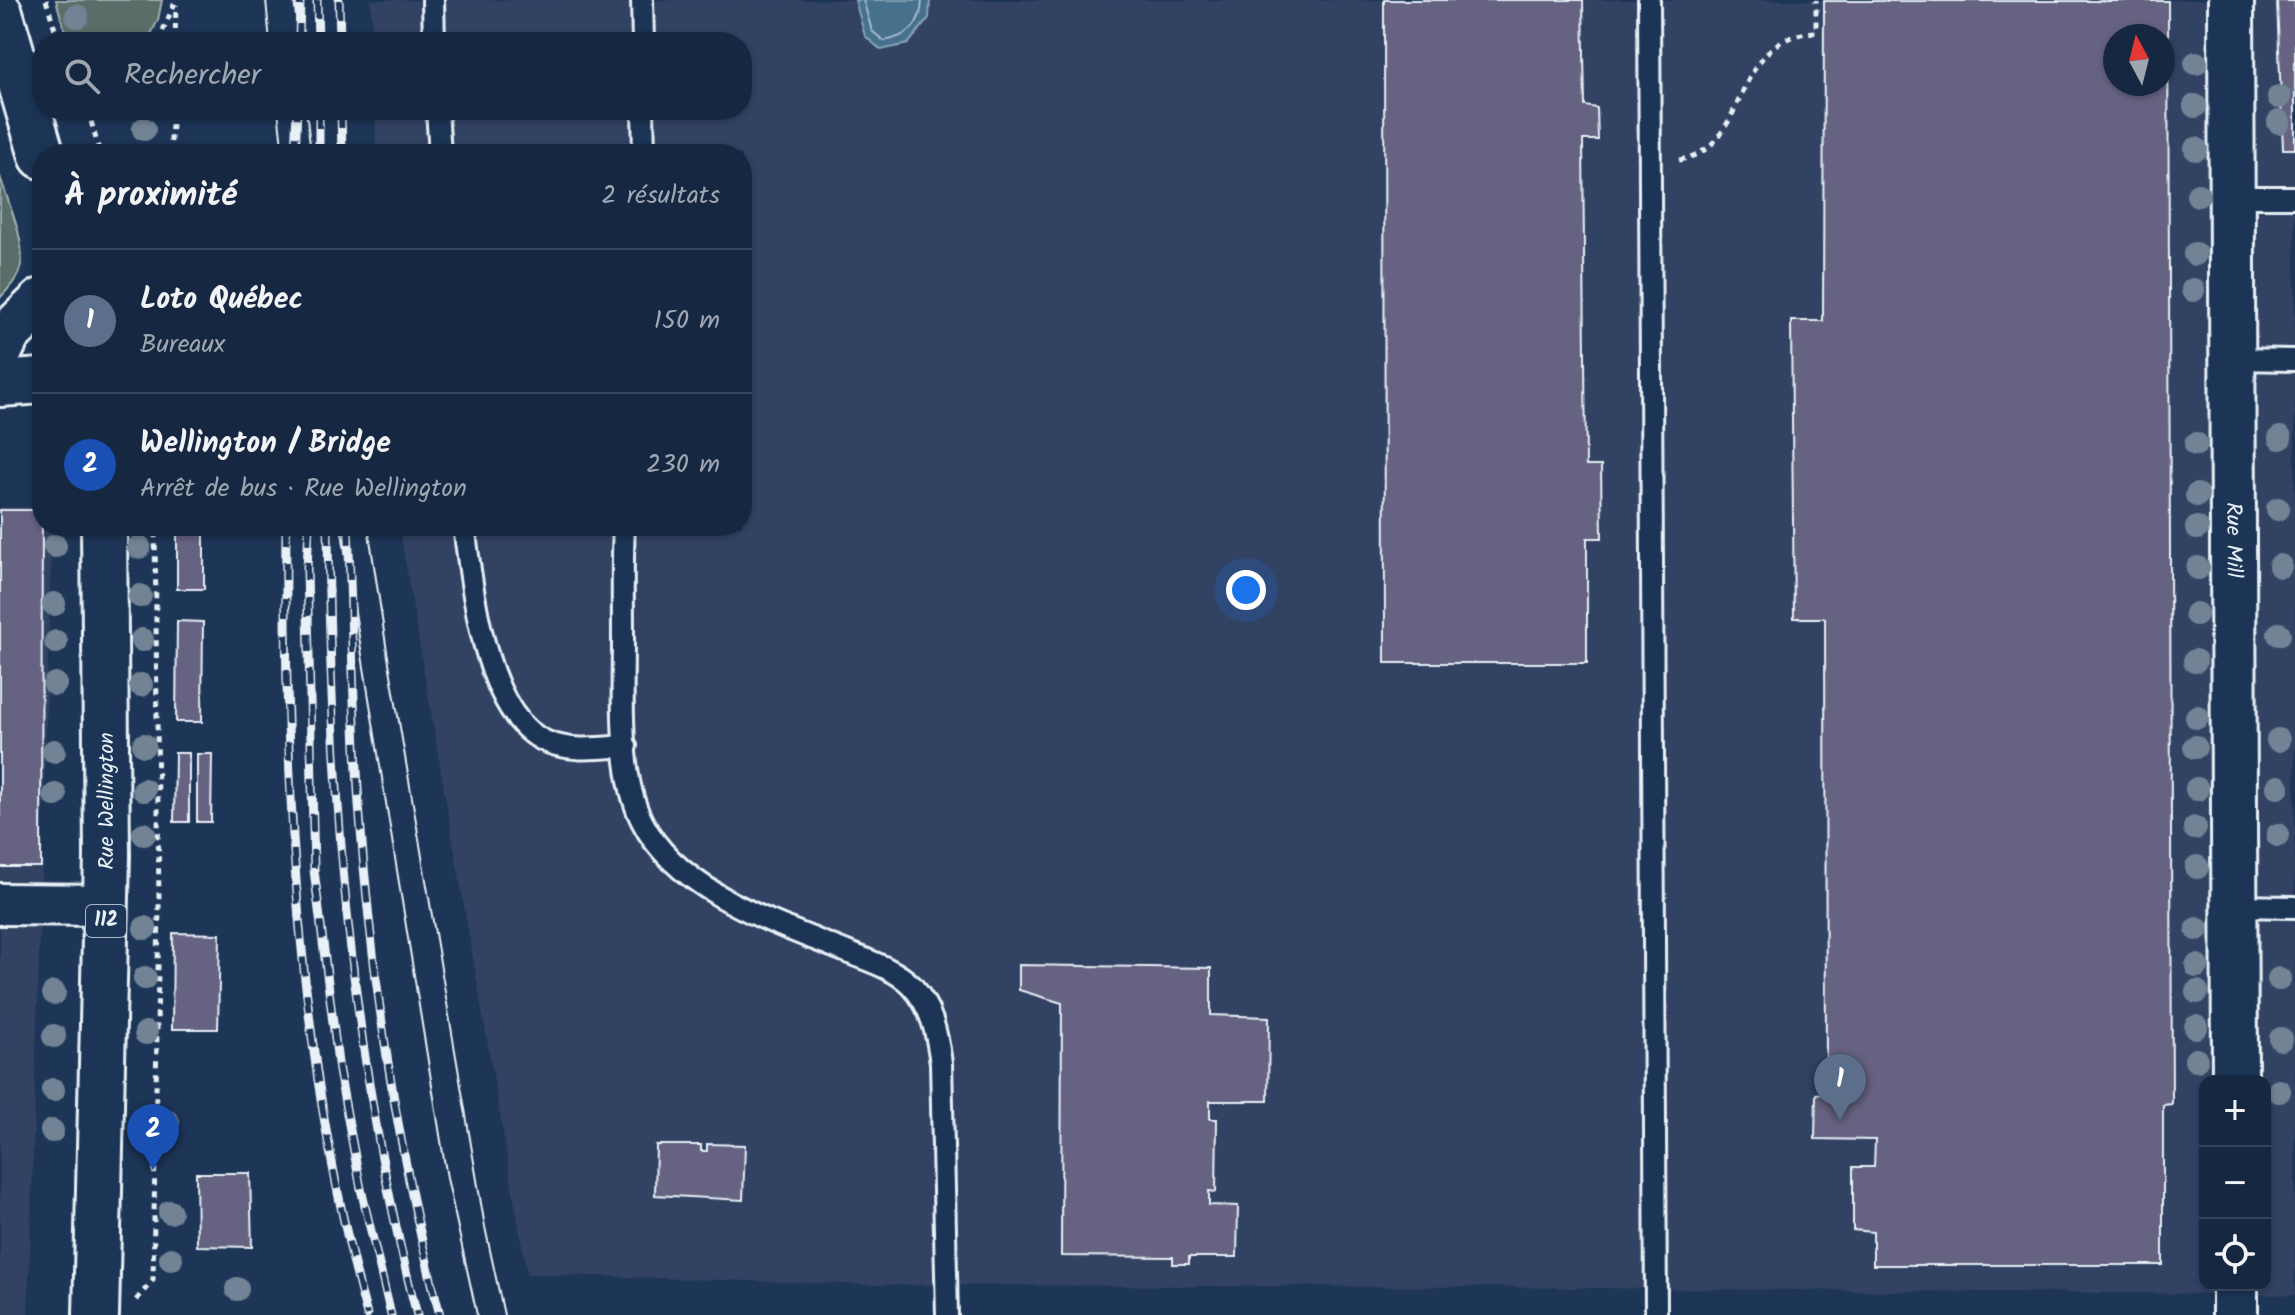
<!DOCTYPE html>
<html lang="fr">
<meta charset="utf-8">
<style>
body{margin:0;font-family:Kalam,sans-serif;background:#23344c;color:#f1f3f6}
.controls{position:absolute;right:24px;bottom:24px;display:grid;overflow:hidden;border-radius:16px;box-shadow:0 2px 6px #0004}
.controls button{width:72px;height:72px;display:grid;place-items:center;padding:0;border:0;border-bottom:2px solid #35445a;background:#162841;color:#f1f3f6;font:40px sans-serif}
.compass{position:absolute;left:2103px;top:24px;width:72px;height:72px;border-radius:50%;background:#162841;box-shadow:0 2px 6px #0004;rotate:353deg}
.you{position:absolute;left:1246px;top:590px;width:28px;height:28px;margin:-20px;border:6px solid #fff;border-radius:50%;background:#1a73e8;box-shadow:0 0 0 12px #1a73e833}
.badge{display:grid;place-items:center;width:52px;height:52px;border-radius:50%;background:#ffd166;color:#fff;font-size:26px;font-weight:700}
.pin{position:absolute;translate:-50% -66px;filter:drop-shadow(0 2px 4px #0008)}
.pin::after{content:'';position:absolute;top:42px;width:28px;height:24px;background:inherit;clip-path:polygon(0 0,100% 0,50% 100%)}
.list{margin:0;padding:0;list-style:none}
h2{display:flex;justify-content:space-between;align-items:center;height:104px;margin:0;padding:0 32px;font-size:34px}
h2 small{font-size:26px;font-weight:400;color:#9ea6b1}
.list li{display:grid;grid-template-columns:52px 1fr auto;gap:24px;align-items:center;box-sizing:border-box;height:144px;padding:0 32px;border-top:2px solid #35445a}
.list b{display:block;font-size:30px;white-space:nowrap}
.list p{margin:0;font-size:26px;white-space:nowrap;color:#9ea6b1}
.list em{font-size:26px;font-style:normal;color:#9ea6b1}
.icon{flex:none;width:44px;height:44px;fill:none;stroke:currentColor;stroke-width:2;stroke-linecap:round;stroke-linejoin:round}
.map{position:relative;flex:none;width:2295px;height:1315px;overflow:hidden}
.search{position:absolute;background:#162841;box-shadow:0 2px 6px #0004;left:32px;top:32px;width:720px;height:88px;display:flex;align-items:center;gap:20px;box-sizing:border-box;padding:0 28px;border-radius:32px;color:#9ea6b1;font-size:30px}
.panel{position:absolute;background:#162841;box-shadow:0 2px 6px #0004;left:32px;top:144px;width:720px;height:392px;border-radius:32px}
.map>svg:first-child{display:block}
</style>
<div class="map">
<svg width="2295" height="1315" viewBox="0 0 2295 1315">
<rect width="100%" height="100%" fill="#1d3557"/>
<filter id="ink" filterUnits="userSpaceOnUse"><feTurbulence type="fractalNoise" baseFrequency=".0125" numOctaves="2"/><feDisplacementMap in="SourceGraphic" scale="16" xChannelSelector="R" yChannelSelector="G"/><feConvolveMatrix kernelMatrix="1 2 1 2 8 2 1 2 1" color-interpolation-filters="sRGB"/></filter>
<g filter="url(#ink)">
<!-- built -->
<g fill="#334264" fill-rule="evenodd">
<path d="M371,0H855L865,36L929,18L930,0H2295V1295L1485,1287L879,1285L527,1274L399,526H742V154H376L375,110H742V42H372ZM2115,36H2163V84H2115ZM2205,1081H2265V1285H2205Z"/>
<path d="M0,507H42V526H52L28,1315H0Z"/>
</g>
<!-- green -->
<g fill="#5a6e69" stroke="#a1b0b0" stroke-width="2">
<path d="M56,0H162L158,20L147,42H68Z"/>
<path d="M0,176C7,200 26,241 21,265C19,278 8,289 0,298Z"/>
</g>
<!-- water -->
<path fill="#46708d" stroke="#87a4b8" stroke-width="2" d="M855,0H930L929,18L908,44L881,50L865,36Z"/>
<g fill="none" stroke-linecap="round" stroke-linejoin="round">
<!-- shore -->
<path stroke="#a7bdcd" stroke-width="2" d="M863,0L872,31L884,41C909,36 921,26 922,0"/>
</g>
<!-- building -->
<g fill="#666281" stroke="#e8f1f8" stroke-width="2" fill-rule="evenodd">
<path d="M1384,0H1583L1585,106L1597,108L1598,140H1583L1586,466H1601L1602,538H1587V663H1385Z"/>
<path d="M1824,1H2168L2172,1104L2163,1105V1265H1873V1232L1853,1230V1167H1874L1875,1140L1815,1139L1816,1094L1826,1093L1825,618H1794L1791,321H1823ZM2115,36H2163V84H2115Z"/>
<path d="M2277,1H2295V149H2283Z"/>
<path d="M0,510H42L41,867H0Z"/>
<rect x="177" y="526" width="27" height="63"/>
<path d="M177,621L203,622L202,722H176Z"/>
<path d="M175,753H189V822H174Z"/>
<path d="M197,754H212L211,822H197Z"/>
<path d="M173,933L220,934L218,1029H172Z"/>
<path d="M1019,965L1211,968V1015L1269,1017L1268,1101H1210V1119H1217L1216,1192L1209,1191V1205L1238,1206L1237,1257H1189V1264H1173V1257L1061,1256L1062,1003L1019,990Z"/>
<path d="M707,1144L745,1145L743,1200L655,1195L656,1145H701V1151H707Z"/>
<path d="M196,1173H250L252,1247L197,1246Z"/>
</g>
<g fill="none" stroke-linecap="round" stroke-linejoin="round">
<!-- lane casing -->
<g stroke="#e8f1f8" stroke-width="26">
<g id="lane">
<path d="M433,0L434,42"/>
<path d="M642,0L643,42"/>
<path d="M1649,0L1656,1315"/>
<path d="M437,110L440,154"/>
<path d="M643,110L644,154"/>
<path d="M2232,197H2295"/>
<path d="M2232,359L2295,360"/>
<path d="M464,526C472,583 484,717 547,742C572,752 599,748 626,746"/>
<path d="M624,526C622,564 623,603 623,641C623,693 618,774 642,821C677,892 778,924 847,952C868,961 894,968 911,985C932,1007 937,1034 941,1063L947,1315"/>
<path d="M2234,906L2295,907"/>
</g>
</g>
<!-- street casing -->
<g stroke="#e8f1f8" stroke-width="46">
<path id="street" d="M0,904L106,905"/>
</g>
<!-- secondary casing -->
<g stroke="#e8f1f8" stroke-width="50">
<g id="secondary">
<path id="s1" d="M2231,0L2235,1081"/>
<path d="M0,351L8,334L42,301"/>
<path d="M0,384L42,381"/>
<path d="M2235,1315V1285"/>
</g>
</g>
<!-- primary casing -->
<g stroke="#e8f1f8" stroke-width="50">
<g id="primary">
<path d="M0,13L42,156"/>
<path d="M96,1315L107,855L104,526"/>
</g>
</g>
<!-- path -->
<g stroke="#e8f1f8" stroke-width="5" stroke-dasharray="6 6" stroke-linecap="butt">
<path d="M46,0L59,42"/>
<path d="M158,42L176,0"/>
<path d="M175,42L176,5"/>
<path d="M88,110L100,154"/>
<path d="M170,154L173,110"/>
<path d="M1679,160C1754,147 1726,38 1816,32V0"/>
<path d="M136,1300L153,1280L159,905L155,526"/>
</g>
<!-- lane -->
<use href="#lane" stroke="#1d3557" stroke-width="20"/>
<!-- street -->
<use href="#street" stroke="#1d3557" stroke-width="40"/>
<!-- secondary -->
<use href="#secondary" stroke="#1d3557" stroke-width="44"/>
<!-- primary -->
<use href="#primary" stroke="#1d3557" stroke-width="44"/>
<!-- tram -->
<g stroke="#e8f1f8" stroke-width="2">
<path d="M266,0L270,42"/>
<path d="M294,0L299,42"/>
<path d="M278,110L283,154"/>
<path d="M306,110L311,154"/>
<path d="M341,526L447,1178L477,1315"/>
<path d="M368,526L386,645L485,1227L504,1315"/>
</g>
<!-- rail casing -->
<g stroke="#e8f1f8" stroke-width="9">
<g id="rail">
<path d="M317,0L318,42"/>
<path d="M339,0L340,42"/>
<path d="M299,42L300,0"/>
<path d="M319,110V154"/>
<path d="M341,110L342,154"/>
<path d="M295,154L297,110"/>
<path d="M286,526C284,791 297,1059 367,1315"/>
<path d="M309,526L307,569L314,870L339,1071L361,1189L391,1315"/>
<path d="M328,526C330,793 350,1056 417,1315"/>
<path d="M348,526C352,619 353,712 359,805C371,976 397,1149 440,1315"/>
</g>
</g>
<!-- rail -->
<use href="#rail" stroke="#1d3557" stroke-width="6" stroke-dasharray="18" stroke-linecap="butt"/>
</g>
<!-- trees -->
<g fill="#718394">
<circle cx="77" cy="16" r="12"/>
<circle cx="2196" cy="63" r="12"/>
<circle cx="2279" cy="97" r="12"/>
<circle cx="2195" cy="106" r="12"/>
<circle cx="2279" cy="122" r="12"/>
<circle cx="144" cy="129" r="12"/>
<circle cx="2196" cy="149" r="12"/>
<circle cx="2198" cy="195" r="12"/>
<circle cx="2195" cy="254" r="12"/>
<circle cx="2193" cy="290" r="12"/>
<circle cx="2280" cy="438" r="12"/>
<circle cx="2196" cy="444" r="12"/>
<circle cx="2197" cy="495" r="12"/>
<circle cx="2278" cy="509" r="12"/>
<circle cx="2197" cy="528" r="12"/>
<circle cx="55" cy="546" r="12"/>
<circle cx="139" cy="547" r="12"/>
<circle cx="2280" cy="566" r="12"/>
<circle cx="2198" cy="568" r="12"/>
<circle cx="140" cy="596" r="12"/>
<circle cx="54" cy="604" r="12"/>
<circle cx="2196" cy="614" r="12"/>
<circle cx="2279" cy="634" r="12"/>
<circle cx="142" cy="640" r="12"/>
<circle cx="56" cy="642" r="12"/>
<circle cx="2195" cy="661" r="12"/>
<circle cx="55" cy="684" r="12"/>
<circle cx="141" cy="685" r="12"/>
<circle cx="2197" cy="717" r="12"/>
<circle cx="2278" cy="740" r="12"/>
<circle cx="144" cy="745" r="12"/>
<circle cx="2195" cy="747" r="12"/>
<circle cx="54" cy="751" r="12"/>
<circle cx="2278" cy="787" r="12"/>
<circle cx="2197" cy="789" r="12"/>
<circle cx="144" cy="790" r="12"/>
<circle cx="55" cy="795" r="12"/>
<circle cx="2195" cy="828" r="12"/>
<circle cx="144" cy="834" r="12"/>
<circle cx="2278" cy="835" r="12"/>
<circle cx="2197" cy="867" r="12"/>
<circle cx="145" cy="928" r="12"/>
<circle cx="2197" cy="929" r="12"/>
<circle cx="2197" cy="966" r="12"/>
<circle cx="145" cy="978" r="12"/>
<circle cx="2279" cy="979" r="12"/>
<circle cx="2197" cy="992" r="12"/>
<circle cx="54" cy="993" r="12"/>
<circle cx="2196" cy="1027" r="12"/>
<circle cx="146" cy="1033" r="12"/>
<circle cx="54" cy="1036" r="12"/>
<circle cx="2281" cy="1039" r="12"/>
<circle cx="2196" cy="1060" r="12"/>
<circle cx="53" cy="1090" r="12"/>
<circle cx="2279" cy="1091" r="12"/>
<circle cx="168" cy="1122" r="12"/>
<circle cx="52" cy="1131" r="12"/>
<circle cx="170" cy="1212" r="12"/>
<circle cx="171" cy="1259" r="12"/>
<circle cx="237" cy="1289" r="12"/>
</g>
</g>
<g text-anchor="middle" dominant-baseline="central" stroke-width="6" stroke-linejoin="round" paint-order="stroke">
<!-- shield labels -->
<rect fill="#1d3557" stroke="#abb9c8" stroke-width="2" x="86" y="905" width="40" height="32" rx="6"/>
<g font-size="20" font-weight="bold" fill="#e8f1f8">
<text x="106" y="921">112</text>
</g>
<!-- street labels -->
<g font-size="22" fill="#e8f1f8" stroke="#1d3557">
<text stroke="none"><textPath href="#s1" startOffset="540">Rue Mill</textPath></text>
<text transform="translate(107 801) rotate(-90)">Rue Wellington</text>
</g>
</g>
</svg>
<div class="controls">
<button>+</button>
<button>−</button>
<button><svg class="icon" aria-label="locate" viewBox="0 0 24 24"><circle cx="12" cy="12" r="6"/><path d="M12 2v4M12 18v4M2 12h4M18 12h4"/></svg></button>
</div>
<svg class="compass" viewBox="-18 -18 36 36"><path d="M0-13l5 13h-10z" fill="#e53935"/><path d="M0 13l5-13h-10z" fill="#9ea6b1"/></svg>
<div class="you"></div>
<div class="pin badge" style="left:1840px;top:1120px;background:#5c6f8a">1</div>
<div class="pin badge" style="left:153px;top:1170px;background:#1a4fb4">2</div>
<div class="search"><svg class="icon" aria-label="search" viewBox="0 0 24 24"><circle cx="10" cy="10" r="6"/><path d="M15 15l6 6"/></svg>Rechercher</div>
<section class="panel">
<h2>À proximité<small>2 résultats</small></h2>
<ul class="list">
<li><span class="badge" style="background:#5c6f8a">1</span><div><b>Loto Québec</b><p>Bureaux</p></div><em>150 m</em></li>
<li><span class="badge" style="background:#1a4fb4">2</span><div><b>Wellington / Bridge</b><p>Arrêt de bus · Rue Wellington</p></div><em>230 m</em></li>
</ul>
</section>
</div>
